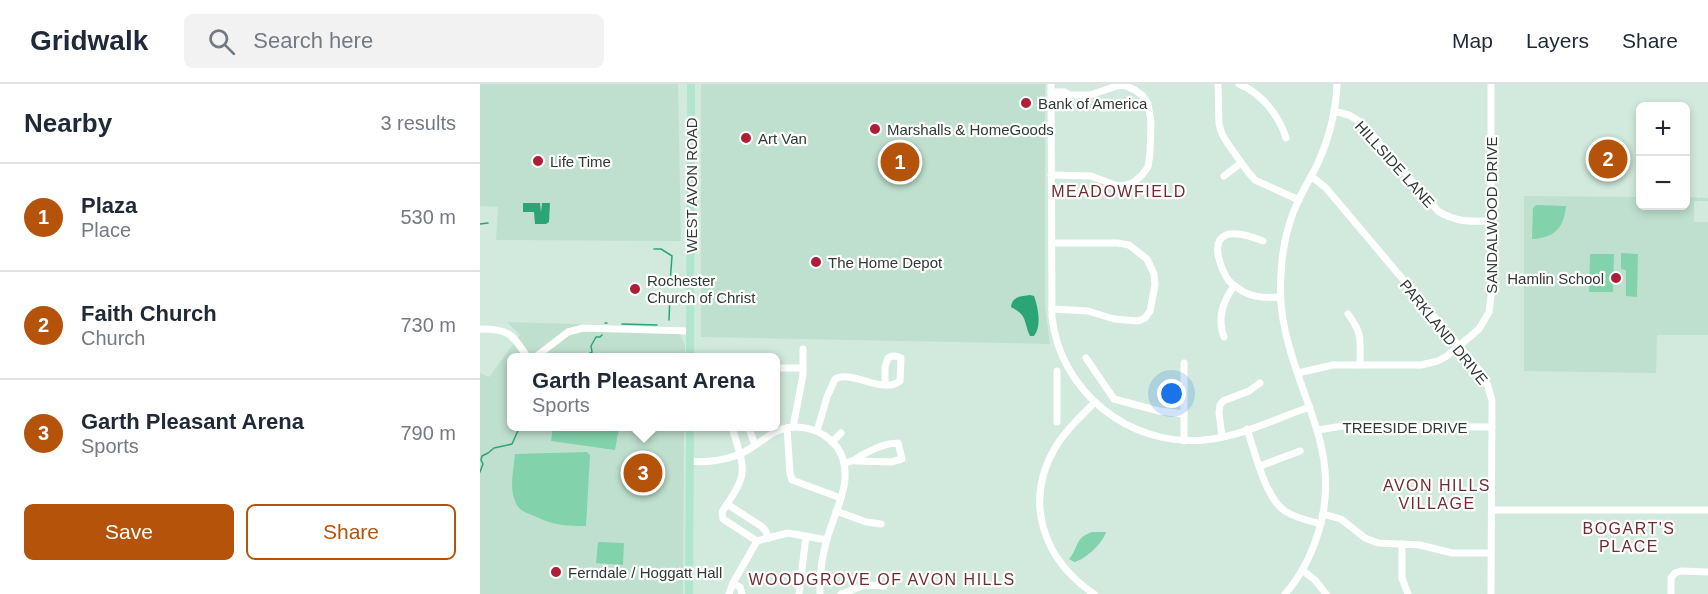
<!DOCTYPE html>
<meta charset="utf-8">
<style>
body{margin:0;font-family:Arial,sans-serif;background:#f2f2f3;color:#1f2937}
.controls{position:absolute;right:18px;top:18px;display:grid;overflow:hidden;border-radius:9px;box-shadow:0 3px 9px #0003}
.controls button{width:54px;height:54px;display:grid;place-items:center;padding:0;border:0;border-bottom:2px solid #e0e1e3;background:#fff;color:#1f2937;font:30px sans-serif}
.you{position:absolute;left:692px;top:310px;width:21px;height:21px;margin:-15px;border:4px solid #fff;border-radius:50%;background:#1a73e8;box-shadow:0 0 0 9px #1a73e833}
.badge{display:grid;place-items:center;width:39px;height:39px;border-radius:50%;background:#b45309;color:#fff;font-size:20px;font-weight:700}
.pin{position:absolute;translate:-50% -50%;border:3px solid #fff;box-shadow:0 2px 6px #0006}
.popup{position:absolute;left:27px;top:269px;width:273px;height:78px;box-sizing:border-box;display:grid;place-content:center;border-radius:9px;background:#fff;filter:drop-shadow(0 2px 4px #0005);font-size:20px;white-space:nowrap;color:#747a83}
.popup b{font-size:22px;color:#1f2937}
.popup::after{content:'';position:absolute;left:50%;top:100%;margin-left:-12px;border:12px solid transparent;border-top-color:#fff}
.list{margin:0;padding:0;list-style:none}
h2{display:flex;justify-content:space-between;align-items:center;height:78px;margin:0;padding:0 24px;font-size:26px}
h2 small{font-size:20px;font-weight:400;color:#747a83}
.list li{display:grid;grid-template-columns:39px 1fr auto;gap:18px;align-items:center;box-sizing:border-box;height:108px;padding:0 24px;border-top:2px solid #e0e1e3}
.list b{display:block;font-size:22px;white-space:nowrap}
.list p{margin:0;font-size:20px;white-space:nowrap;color:#747a83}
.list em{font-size:20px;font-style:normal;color:#747a83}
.actions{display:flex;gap:12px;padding:18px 24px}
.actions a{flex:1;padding:14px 0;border:2px solid #b45309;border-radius:9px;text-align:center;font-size:21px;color:#b45309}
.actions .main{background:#b45309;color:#fff}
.icon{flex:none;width:33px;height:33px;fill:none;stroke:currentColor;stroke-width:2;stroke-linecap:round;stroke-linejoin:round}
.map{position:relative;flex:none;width:1228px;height:510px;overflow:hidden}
header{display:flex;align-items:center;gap:36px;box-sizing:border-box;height:84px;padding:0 30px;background:#fff;border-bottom:2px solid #e0e1e3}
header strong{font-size:28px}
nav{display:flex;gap:33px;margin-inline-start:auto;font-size:21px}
.search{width:420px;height:54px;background:#f2f2f3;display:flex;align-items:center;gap:15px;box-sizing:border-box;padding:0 21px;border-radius:9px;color:#747a83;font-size:22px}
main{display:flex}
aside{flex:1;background:#fff}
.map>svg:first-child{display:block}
</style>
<header>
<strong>Gridwalk</strong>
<div class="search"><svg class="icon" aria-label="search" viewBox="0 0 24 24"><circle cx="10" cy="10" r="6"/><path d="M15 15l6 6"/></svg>Search here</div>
<nav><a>Map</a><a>Layers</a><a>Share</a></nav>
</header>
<main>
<aside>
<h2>Nearby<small>3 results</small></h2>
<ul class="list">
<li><span class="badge">1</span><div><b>Plaza</b><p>Place</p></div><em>530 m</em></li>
<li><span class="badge">2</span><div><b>Faith Church</b><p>Church</p></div><em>730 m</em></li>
<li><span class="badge">3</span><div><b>Garth Pleasant Arena</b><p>Sports</p></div><em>790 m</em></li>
</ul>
<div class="actions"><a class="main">Save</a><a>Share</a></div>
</aside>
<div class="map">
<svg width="1228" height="510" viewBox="0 0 1228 510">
<rect width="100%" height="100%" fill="#d1eadd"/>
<!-- built -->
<g fill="#bfe0cf">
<path d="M0,0H198L201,157L16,156L18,123L0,122Z"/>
<path d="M221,0H565V223L570,260L221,253Z"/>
<path d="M1044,112L1160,113V122H1206V113L1228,114V117H1214V138H1228V251H1177L1176,289L1044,287Z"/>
<path d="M27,238L197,243L205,261V273L31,274V342L204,343L203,510H0V289L9,293L40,251Z"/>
</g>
<!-- green -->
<g fill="#82d2ac">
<path d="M1056,121L1086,122C1084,144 1074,154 1052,155L1053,124Z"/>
<path d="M1141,169L1158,170L1157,213L1146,212V186L1141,185Z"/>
<path d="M1110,170H1134L1133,208H1109Z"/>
<path d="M73,343H139L135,366L71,357Z"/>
<path d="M107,368L110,371L106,442C83,442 73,441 52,431C44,428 38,426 35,417C29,403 34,384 35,370Z"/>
<path d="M612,448H626C623,459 605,476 594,478L589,475C599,464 594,454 612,448Z"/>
<path d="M118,458L144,459L143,481L116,479Z"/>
</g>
<!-- water -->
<g fill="#2ca576">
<path d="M43,119H60L61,128L62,119H70L69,138L66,140H55L54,128H43Z"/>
<path d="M550,211L554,212C558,223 562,242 554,252H550C543,236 548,232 531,223C532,212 542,212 550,211Z"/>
</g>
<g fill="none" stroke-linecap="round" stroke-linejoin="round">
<!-- stream -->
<g stroke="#2ca576" stroke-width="1.5">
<path d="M0,140L8,139"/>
<path d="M174,165H181L192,172L190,199"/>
<path d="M189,236L190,211"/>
<path d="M125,239H127"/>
<path d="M142,240L177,241"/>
<path d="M102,274L112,268L111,262L116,253H120L122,251"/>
<path d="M0,388L3,380L1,376L2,372L8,369L14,364L32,360L40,342"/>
</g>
<!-- minor -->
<g stroke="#fff" stroke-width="7">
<path d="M571,0L572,233C580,308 650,363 724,356C761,353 796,334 830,323"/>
<path d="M738,0L739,40L742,50L748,60L768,88L775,96L819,116"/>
<path d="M759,0C781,9 799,31 806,54"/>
<path d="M571,8H585L589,11H610L637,2L644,1L655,6L663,12L668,20L671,38L670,69L668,83L662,91L654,98L647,101L638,102L611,92L571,91"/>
<path d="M571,15L585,14L589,11"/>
<path d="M854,27L869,31L882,39L958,127C975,138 992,138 1011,137"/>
<path d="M744,92L761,79"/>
<path d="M831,92L846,104L1000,287L1008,302L1012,317L1011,510"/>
<path d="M783,157C773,153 757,147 746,151C729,158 742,187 749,197C753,201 759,205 764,208C775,214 788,214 800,213"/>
<path d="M572,159H637L649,161L667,175L674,190L675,201L670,227L665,234L658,237L634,235L608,227L572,225"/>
<path d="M868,230C883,250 880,256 880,281"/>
<path d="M0,245C30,245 32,250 48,274"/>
<path d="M744,253C737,235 743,217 754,202"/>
<path d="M54,274L88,248L103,244L210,247"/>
<path d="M606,274L634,315L679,327L704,330"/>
<path d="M704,279V357"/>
<path d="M295,284H323"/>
<path d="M577,287V338"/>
<path d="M818,289L853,281H941L958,277L967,272L999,245L1009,228L1011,212V0"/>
<path d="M252,342C255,357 266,380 261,394C258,406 248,418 242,428L243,435L277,457"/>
<path d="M268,342L275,361"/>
<path d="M313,343L323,291V265"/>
<path d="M307,344L310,389L312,396L361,414"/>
<path d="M767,345C775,368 785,414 805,427C815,434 829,437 841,440"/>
<path d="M838,346L863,342L1012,343"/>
<path d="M337,347L347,313L355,295C371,285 403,311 420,297L421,274C417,272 412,271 408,274L405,283V301"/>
<path d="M742,353L739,329L740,321L743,317L769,307L780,299"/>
<path d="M352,358L361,349"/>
<path d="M210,377C226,379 246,376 260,370C273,364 283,355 295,348C316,337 343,345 357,363C377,392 355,426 347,455C342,473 339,492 340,510"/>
<path d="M364,379C378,377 376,373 386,369C395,364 407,359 418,359L422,375L411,378L376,377"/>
<path d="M780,382L820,367"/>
<path d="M247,420L281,442L285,446L289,454"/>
<path d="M1012,426H1228"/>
<path d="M356,427L386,438L401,440"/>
<path d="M843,430L861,435L885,454L898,459L940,461L972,469H1011"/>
<path d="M277,457L308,449L347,456"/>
<path d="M922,460V494L928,510"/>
<path d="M822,486L835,496L846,510"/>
<path d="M253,499L260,503L262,510"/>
<path d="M249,510L253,499L277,457"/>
<path d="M319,510L326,452"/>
<path d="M361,510L385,501L404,502"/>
<path d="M614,510C564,476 543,419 575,364C585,347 600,333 614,319"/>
<path d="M805,510C821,492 832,470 839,446C860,375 827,328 809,262C802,238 799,214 801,190C802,165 808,138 819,115C825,103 832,91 838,79C849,54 856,27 857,0"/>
<path d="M1191,510V494L1195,489L1201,487L1228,488"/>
</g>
<!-- major -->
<g stroke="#b1e5cd" stroke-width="8">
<path d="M210,274L211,0"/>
<path d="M209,510L210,342"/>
</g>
</g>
<!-- markers -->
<g fill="#b01d36" stroke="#fff" stroke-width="2">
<circle cx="546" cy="19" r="6"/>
<circle cx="395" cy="45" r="6"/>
<circle cx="266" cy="54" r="6"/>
<circle cx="58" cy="77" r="6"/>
<circle cx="336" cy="178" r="6"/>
<circle cx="1136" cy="194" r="6"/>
<circle cx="155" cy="205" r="6"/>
<circle cx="76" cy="488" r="6"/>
</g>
<g text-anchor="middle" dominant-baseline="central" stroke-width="4.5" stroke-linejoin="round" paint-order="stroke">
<!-- poi labels -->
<g font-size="15" fill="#303a35" stroke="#fff" text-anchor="start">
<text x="558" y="19">Bank of America</text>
<text x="407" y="45">Marshalls &amp; HomeGoods</text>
<text x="278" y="54">Art Van</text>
<text x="70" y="77">Life Time</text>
<text x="348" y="178">The Home Depot</text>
<text x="1124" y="194" text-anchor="end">Hamlin School</text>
<text x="167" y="196">Rochester<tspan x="167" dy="17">Church of Christ</tspan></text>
<text x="88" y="488">Ferndale / Hoggatt Hall</text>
</g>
<!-- street labels -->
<g font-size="15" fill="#303a35" stroke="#fff">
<text transform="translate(915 80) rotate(48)">HILLSIDE LANE</text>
<text transform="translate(211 101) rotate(-90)">WEST AVON ROAD</text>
<text transform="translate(1011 131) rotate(-90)">SANDALWOOD DRIVE</text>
<text transform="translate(964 248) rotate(51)">PARKLAND DRIVE</text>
<text x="925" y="343">TREESIDE DRIVE</text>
</g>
<!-- neighbourhood labels -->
<g font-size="16" letter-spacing="1.5" fill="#722c31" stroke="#fff">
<text x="639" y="107">MEADOWFIELD</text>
<text x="957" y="401">AVON HILLS<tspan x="957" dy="18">VILLAGE</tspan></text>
<text x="1149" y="444">BOGART'S<tspan x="1149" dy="18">PLACE</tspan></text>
<text x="402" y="495">WOODGROVE OF AVON HILLS</text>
</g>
</g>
</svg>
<div class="controls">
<button>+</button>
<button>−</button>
</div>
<div class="you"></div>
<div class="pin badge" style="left:420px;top:78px">1</div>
<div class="pin badge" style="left:1128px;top:75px">2</div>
<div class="pin badge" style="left:163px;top:389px">3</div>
<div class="popup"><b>Garth Pleasant Arena</b>Sports</div>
</div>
</main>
